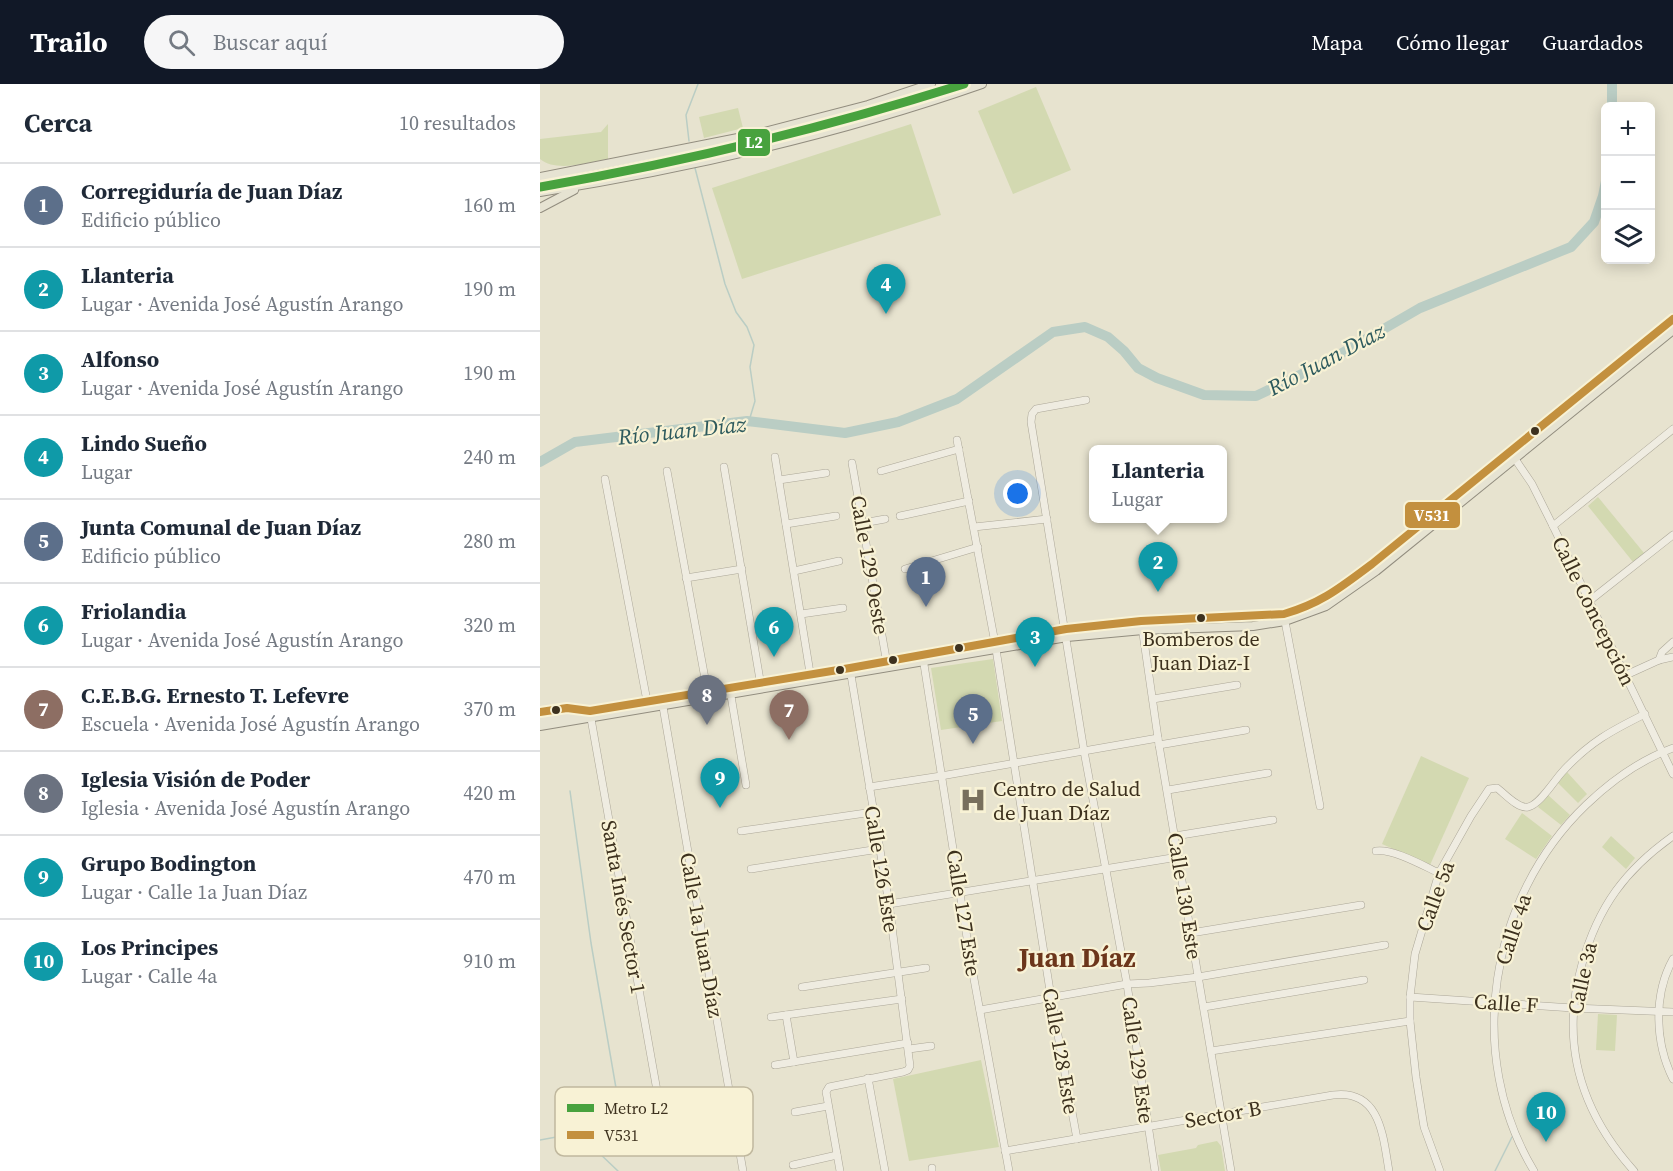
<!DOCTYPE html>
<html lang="es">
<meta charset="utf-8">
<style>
body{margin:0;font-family:"Source Serif 4",serif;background:#f6f6f7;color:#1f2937}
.controls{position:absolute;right:18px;top:18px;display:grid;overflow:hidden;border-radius:9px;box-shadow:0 3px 15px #0003}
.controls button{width:54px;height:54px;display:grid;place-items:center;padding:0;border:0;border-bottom:2px solid #e0e1e3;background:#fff;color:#1f2937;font:30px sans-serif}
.you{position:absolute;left:478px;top:410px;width:21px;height:21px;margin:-15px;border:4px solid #fff;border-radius:50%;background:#1a73e8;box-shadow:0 0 0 9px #1a73e833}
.badge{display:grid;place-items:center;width:39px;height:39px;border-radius:50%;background:#111827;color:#fff;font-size:20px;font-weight:700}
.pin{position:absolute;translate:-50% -50px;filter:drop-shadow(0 2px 3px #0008)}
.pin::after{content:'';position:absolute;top:32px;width:21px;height:18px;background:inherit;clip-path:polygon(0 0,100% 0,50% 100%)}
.popup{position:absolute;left:549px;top:361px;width:138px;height:78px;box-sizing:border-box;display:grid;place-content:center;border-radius:9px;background:#fff;filter:drop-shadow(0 2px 4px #0005);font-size:20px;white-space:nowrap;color:#747a83}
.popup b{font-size:22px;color:#1f2937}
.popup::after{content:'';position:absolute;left:50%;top:100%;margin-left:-12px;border:12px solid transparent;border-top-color:#fff}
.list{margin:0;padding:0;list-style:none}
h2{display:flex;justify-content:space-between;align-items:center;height:78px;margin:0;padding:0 24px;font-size:26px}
h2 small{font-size:20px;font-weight:400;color:#747a83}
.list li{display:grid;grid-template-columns:39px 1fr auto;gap:18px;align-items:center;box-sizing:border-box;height:84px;padding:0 24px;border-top:2px solid #e0e1e3}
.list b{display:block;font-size:22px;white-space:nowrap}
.list p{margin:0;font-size:20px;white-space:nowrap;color:#747a83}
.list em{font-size:20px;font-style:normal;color:#747a83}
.icon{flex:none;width:33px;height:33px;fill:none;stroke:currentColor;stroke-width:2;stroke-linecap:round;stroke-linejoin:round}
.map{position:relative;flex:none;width:1133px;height:1087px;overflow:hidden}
header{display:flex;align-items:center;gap:36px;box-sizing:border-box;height:84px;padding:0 30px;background:#111827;color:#fff}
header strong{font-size:28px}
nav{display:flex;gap:33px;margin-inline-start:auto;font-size:21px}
.search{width:420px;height:54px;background:#f6f6f7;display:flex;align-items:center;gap:15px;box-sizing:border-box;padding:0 21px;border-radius:33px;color:#747a83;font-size:22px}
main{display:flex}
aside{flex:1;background:#fff}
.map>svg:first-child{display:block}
</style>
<header>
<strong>Trailo</strong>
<div class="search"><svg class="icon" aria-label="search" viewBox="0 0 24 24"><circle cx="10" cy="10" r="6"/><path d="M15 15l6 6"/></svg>Buscar aquí</div>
<nav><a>Mapa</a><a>Cómo llegar</a><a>Guardados</a></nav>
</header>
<main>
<aside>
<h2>Cerca<small>10 resultados</small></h2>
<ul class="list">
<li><span class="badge" style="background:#5c6f8a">1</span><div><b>Corregiduría de Juan Díaz</b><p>Edificio público</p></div><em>160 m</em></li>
<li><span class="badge" style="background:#0f9aa8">2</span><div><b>Llanteria</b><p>Lugar · Avenida José Agustín Arango</p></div><em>190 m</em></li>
<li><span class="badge" style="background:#0f9aa8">3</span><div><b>Alfonso</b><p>Lugar · Avenida José Agustín Arango</p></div><em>190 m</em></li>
<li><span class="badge" style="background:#0f9aa8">4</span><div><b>Lindo Sueño</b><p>Lugar</p></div><em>240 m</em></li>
<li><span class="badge" style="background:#5c6f8a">5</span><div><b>Junta Comunal de Juan Díaz</b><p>Edificio público</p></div><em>280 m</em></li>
<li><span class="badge" style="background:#0f9aa8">6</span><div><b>Friolandia</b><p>Lugar · Avenida José Agustín Arango</p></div><em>320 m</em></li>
<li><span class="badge" style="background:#8d6e63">7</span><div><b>C.E.B.G. Ernesto T. Lefevre</b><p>Escuela · Avenida José Agustín Arango</p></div><em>370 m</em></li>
<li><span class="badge" style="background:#6b7280">8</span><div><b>Iglesia Visión de Poder</b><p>Iglesia · Avenida José Agustín Arango</p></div><em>420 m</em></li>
<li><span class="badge" style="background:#0f9aa8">9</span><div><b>Grupo Bodington</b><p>Lugar · Calle 1a Juan Díaz</p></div><em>470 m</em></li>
<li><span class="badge" style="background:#0f9aa8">10</span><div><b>Los Principes</b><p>Lugar · Calle 4a</p></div><em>910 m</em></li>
</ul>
</aside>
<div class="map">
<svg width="1133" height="1087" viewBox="0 0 1133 1087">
<rect width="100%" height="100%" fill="#e7e3cf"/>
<!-- green -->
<g fill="#d3d9b1">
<path d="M496,3L531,86L473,110L438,27Z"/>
<path d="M198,24L203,44L164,54L159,33Z"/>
<path d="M68,40V75C48,78 17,89 0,75V55L61,48Z"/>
<path d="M371,40L401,131L202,195L172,104Z"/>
<path d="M1058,413L1104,469L1093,478L1048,422Z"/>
<path d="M453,575L462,637L401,646L391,584Z"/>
<path d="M881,672L929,694L890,781L842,760Z"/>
<path d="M1027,688L1047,710L1038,719L1017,698Z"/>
<path d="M1008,711L1030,731L1021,741L998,723Z"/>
<path d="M982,729L1012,752L996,775L965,755Z"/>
<path d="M1071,752L1095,774L1086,785L1062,763Z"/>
<path d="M1058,930L1077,931L1075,967L1056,966Z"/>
<path d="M441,976L459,1063L369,1077L353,995Z"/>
<path d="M677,1057L681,1062L685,1087H621L618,1071L656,1064L658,1061Z"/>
</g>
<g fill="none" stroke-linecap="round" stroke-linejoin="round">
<!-- stream -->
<g stroke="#bacdc4" stroke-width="1.5">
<path d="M149,57L146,31L158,0"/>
<path d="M155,84L185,200L196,228L207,243L214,261L210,283L215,317L209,337"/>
<path d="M49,1047L53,1054L68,1052L84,1047L101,1034L146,1026"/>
<path d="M53,1055L57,1067L78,1087"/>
<path d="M0,1056L49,1047L64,1040L76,1004L51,859L30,707"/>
<path d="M955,1087L972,1053"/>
</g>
<!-- river -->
<g stroke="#bacdc4" stroke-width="10">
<path d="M1072,0V22"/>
<path d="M0,378L35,358L207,337L305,349L358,338L417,315L513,248L545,243L568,253L584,267L598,284L617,294L664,311L716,312L783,280L880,224L1031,163L1054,138L1063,112L1066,97"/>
</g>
<!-- minor casing -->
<g stroke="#aca798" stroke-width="8">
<g id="minor">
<path d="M546,316L496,325L492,330L491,338L544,667L587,900L615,1087"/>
<path d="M417,356L455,559L511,913L537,1055"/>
<path d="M973,372L992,400L1013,442L1133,690"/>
<path d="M235,373L271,595"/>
<path d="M312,379L347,580"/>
<path d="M184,383L221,602"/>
<path d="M127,387L168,611"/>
<path d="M341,387L419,365"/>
<path d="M65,395L107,617"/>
<path d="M239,396L286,389"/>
<path d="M360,432L429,417"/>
<path d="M323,439L345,435"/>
<path d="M246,440L296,432"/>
<path d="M1013,442L1133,345"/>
<path d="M434,443L507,435"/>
<path d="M365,485L438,463"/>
<path d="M254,487L299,477"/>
<path d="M146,494L202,485"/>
<path d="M1048,518L1133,451"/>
<path d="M261,530L303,524"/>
<path d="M744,532L780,722"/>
<path d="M602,543L619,661L691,1087"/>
<path d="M383,574L430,873L469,1087"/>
<path d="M1119,576L1122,568L1133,558"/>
<path d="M1086,591L1119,576L1133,573"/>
<path d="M190,606L206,701"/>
<path d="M613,615L697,601"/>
<path d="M122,617L203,1087"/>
<path d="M50,629L119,1018"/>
<path d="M619,661L706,646"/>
<path d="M329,703L401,692L618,654"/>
<path d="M628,706L728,689"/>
<path d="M201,747L333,728"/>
<path d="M635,752L733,736"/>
<path d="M836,767C852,764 884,782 899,789"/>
<path d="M211,785L339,765"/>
<path d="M349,820L638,773"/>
<path d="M651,849L821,821"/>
<path d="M1133,875C1113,911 1115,959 1133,995"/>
<path d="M262,903L386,884"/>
<path d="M870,913L1033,924L1133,928"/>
<path d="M664,923L824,896"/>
<path d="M440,926L587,900L609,899L658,893L845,861"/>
<path d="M246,931L254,978"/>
<path d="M231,933L362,915"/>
<path d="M369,965L391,962"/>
<path d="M671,967L870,937"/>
<path d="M235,981L368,959"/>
<path d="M328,994L345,1087"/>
<path d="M255,1028L288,1022"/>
<path d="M465,1067L793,1011C841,1005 843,1053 849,1087"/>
<path d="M253,1081L297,1071"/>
<path d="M392,1084V1087"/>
<path d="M300,1087L287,1013L286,1008L289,1003L363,988L368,986L370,982L349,820L310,585"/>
<path d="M900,1087L884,1043L876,993L870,937V913L875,870L899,789L931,732L949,705L957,704C965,710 978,725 988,723C1000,721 1015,695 1024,686C1050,658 1071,647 1105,630"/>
<path d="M994,1087C924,971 949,814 1046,721C1071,697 1100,676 1133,664"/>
<path d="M1094,1087C1040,1027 1020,958 1042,880C1058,823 1085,786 1133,752"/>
</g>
</g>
<!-- major casing -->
<g stroke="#928d7f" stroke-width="10">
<g id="major">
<path d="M0,93L213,51L328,21L391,0"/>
<path d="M0,108C150,84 299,50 442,0"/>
<path d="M0,124L34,106"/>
<path d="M0,635L310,584L526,545L601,537L744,530L758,526L786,514L832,480L1133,235"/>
<path d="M0,642L527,553L603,546L713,542L745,537L786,522L836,487L1133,246"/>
</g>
</g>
<!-- minor -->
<use href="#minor" stroke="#efece1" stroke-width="7"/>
<!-- major -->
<use href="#major" stroke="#e6e3d2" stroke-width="8"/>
<!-- bus-1 casing -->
<g stroke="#f8f2d5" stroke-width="12">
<path id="bus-1" d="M0,628L27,624L50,627L310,584L526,545L601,537L744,530C782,519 801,503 832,480L1133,235"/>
</g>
<!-- bus-1 -->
<use href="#bus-1" stroke="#c3903e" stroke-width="8"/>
<!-- metro-1 casing -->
<g stroke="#f8f2d5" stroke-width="14">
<path id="metro-1" d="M0,103C144,78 285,44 424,0"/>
</g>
<!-- metro-1 -->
<use href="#metro-1" stroke="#48a23e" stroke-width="9"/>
</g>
<!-- icons -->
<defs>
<g id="hospital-bare" transform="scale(2.07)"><path d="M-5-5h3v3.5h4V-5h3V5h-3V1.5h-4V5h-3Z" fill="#786f5c" stroke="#f8f2d5" stroke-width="2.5" paint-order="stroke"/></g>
</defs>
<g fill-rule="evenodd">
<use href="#hospital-bare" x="433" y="716"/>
</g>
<!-- markers -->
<g fill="#3d311e" stroke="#f8f2d5" stroke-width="2">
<circle cx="995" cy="347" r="5"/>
<circle cx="661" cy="534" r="5"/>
<circle cx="419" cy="564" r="5"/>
<circle cx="353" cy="576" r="5"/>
<circle cx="300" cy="586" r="5"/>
<circle cx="16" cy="626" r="5"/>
</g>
<g text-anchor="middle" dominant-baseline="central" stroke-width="4.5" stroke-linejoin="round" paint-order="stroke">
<!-- bus labels -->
<g font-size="20" fill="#3d311e" stroke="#f8f2d5">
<text x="661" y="555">Bomberos de<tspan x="661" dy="24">Juan Diaz-I</tspan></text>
</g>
<!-- street labels -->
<g font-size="21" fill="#3d311e" stroke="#f8f2d5">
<text transform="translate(330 481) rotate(80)">Calle 129 Oeste</text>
<text transform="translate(1054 527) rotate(64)">Calle Concepción</text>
<text transform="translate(342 785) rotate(81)">Calle 126 Este</text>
<text transform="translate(645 812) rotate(81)">Calle 130 Este</text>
<text transform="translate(895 812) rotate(-70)">Calle 5a</text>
<text transform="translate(84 823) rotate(80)">Santa Inés Sector 1</text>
<text transform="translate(424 829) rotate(81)">Calle 127 Este</text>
<text transform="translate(973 845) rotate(-72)">Calle 4a</text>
<text transform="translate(162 851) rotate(80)">Calle 1a Juan Díaz</text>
<text transform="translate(1042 894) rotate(-78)">Calle 3a</text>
<text transform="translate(966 919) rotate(4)">Calle F</text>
<text transform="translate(521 967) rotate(80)">Calle 128 Este</text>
<text transform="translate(598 976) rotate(82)">Calle 129 Este</text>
<text transform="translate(683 1030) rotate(-10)">Sector B</text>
</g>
<!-- poi labels -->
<g font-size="21" fill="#3d311e" stroke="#f8f2d5" text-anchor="start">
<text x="453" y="704">Centro de Salud<tspan x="453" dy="24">de Juan Díaz</tspan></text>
</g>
<!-- water labels -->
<g font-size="22" font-style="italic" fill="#2d5a5d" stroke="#f8f2d5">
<text transform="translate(786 275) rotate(-28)">Río Juan Díaz</text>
<text transform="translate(142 346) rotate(-6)">Río Juan Díaz</text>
</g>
<!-- district labels -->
<g font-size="27" font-weight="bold" fill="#6c361b" stroke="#f8f2d5">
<text x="537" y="873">Juan Díaz</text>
</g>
</g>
<!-- legend -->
<rect x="15" y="1003" width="198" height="69" rx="9" fill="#f8f2d5" stroke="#c0b89e" stroke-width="1.5"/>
<rect x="27" y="1020" width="27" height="8" fill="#48a23e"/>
<rect x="27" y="1047" width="27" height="8" fill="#c3903e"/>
<g font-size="16" fill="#3d311e">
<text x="64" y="1030">Metro L2</text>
<text x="64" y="1057">V531</text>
</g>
<g stroke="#f8f2d5" stroke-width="2">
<rect x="197" y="44" width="34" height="29" rx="6" fill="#48a23e"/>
<rect x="864" y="417" width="57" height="28" rx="6" fill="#c3903e"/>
</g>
<g font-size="16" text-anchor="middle" font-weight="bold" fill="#fff">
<text x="214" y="64">L2</text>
<text x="892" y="437">V531</text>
</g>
</svg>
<div class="controls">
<button>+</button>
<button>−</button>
<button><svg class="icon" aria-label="layers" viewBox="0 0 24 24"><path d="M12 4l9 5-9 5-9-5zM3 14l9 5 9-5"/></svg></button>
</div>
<div class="you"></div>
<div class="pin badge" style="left:386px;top:523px;background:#5c6f8a">1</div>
<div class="pin badge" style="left:618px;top:508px;background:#0f9aa8">2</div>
<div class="popup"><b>Llanteria</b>Lugar</div>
<div class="pin badge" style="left:495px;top:583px;background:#0f9aa8">3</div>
<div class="pin badge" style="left:346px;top:230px;background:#0f9aa8">4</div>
<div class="pin badge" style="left:433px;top:660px;background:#5c6f8a">5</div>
<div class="pin badge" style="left:234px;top:573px;background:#0f9aa8">6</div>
<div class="pin badge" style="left:249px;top:656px;background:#8d6e63">7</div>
<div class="pin badge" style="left:167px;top:641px;background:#6b7280">8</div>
<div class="pin badge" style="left:180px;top:724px;background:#0f9aa8">9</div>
<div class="pin badge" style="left:1006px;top:1058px;background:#0f9aa8">10</div>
</div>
</main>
